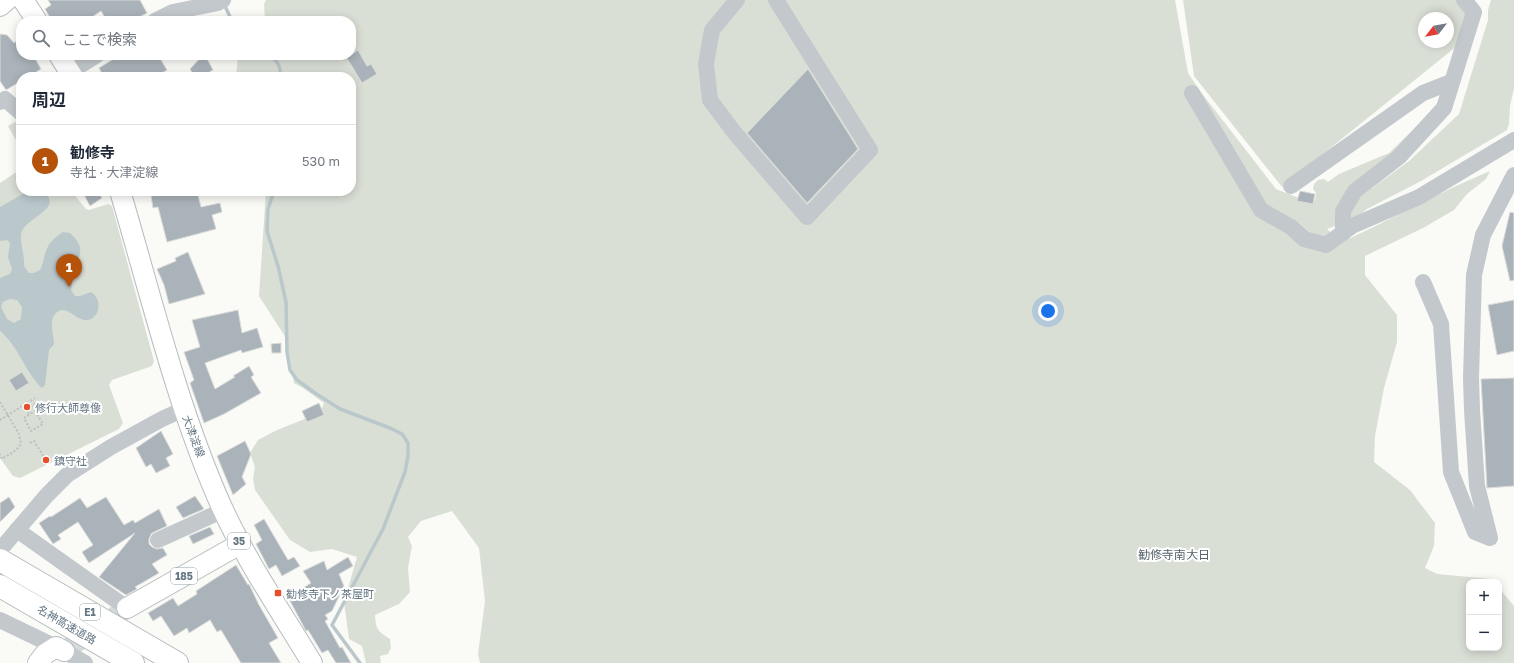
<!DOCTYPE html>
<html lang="ja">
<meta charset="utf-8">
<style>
body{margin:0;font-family:"Golos Text","Noto Sans JP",sans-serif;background:#f2f2f3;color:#1f2937}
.controls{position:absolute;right:12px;bottom:12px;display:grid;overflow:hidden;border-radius:8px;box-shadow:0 2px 10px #0003}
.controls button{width:36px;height:36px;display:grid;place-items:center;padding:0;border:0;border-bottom:1px solid #e0e1e3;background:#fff;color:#1f2937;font:20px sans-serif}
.compass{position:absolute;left:1418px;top:12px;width:36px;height:36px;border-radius:50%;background:#fff;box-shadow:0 2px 10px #0003;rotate:239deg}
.you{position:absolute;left:1048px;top:311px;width:14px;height:14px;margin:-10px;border:3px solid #fff;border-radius:50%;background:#1a73e8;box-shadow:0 0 0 6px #1a73e833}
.badge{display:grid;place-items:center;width:26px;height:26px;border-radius:50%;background:#b45309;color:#fff;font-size:13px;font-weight:700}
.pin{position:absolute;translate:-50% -33px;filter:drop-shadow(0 1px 2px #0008)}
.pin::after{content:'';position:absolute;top:21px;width:14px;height:12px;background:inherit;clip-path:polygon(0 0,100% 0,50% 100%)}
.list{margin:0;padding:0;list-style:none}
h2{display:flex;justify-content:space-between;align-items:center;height:52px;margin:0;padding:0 16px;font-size:17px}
h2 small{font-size:13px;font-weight:400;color:#747a83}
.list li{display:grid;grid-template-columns:26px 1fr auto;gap:12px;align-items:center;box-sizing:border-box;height:72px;padding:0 16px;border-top:1px solid #e0e1e3}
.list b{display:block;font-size:15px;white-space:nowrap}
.list p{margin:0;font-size:13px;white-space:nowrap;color:#747a83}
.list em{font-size:13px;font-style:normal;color:#747a83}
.icon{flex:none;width:22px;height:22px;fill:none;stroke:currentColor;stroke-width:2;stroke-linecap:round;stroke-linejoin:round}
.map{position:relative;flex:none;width:1514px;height:663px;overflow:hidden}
.search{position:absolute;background:#fff;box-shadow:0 2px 10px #0003;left:16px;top:16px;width:340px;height:44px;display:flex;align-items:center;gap:10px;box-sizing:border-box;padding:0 14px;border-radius:16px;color:#747a83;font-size:15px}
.panel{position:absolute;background:#fff;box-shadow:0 2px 10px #0003;left:16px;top:72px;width:340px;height:124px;border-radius:16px}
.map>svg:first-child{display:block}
</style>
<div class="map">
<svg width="1514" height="663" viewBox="0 0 1514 663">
<rect width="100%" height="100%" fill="#fafaf7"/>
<!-- green -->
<g fill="#dadfd6" fill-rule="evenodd">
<path d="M266,0H1175L1188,73L1200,91L1276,189L1309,202L1315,200L1316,193L1313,189L1314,184L1318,180L1324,179L1328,182L1339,174L1389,153L1442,102L1356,200L1409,161L1459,114L1488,20V10L1491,0H1514V88L1510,106L1509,124L1507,130L1421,181L1367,209L1355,219L1327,229L1342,242C1392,219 1439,192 1490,171L1486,179L1467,194L1454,210L1423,228L1365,256V275L1397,315V342L1384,388L1375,436L1374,462L1410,490L1435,523L1434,546L1425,568L1437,574L1491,579L1494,582H1469V648H1499V588L1514,606V663H480L478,654L485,601L479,548L452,511L421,521L408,537L412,546L408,568L410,592L399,604L375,615C376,629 377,631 390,639L391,648L388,654L380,656L381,663H366L362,646L349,639L344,602L357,557L332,549L310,552L290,540L255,490L253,478L255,467L250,453L258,440L277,430L320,413L324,403L303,388L294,383L286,338L259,296L266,191H351V77H236L238,55H351V21H265L264,4Z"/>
<path d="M1183,0H1456L1471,19L1462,42L1282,187L1194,76ZM1424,18H1448V42H1424Z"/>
<path d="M21,119V149L8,126Z"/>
<path d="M21,169V191H71L86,209L89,210L108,204L112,206L154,361L152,366L112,380L109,385L123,423L119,429L20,478L13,476L0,458V183Z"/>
</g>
<!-- water -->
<path fill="#bac7cb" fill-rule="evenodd" d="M28,191H43C66,210 23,217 21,235C20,244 25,256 24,266L29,273H34L40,270C43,265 43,260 45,254C48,243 54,238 63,232L70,233C86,248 80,254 74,271C73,277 72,284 71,290L75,296H80L91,292C102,298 101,319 87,320C76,321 66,303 56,313C48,321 54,334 54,344L49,350L45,385L42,388C25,372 19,347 0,331V278L10,274L12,269L8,257L10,243L7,240L0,241V207ZM10,299L17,300L22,307L21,319L14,323L7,319L1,307L3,302Z"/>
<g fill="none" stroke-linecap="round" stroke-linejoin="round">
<!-- stream -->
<g stroke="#bac7cb" stroke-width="3.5">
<path d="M224,4L232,21"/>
<path d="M257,55C274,56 280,60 281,77"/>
<path d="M274,191L268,209L267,231L278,266L286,302L287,352L290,370L297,380L315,393L340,409L390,428L402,434L408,443V456L405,472L383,529L332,625L360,663"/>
</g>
</g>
<!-- building -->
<g fill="#aab3b9" stroke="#dcdcda">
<path d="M48,0H140L147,13L131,21H107L101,11L86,21H52L45,9L51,5Z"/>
<path d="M0,34L7,35L14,43L17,41L21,47V55H33L41,69L28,77H21V81L6,90L0,81Z"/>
<path d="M358,50L367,66L371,64L377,74L362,83L345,55H351Z"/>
<path d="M120,55H158L167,70L155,77H104L99,68Z"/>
<path d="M203,55H205L213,70L201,77H195L190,69Z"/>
<path d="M808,69L858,149L807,203L747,133Z"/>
<path d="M82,191H98L102,198L90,206Z"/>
<path d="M176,191H197L201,207L220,203L222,212L212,215L216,229L167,242L158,207L153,208L151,196Z"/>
<path d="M1300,191L1315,194L1313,204L1297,201Z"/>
<path d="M1510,212L1514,213V280L1510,281L1502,246Z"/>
<path d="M188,252L205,294L169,304L164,285L157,269L176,261L175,258Z"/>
<path d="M1514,300V351L1497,355L1488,305Z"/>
<path d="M238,310L242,333L257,328L263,347L242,353L241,350L205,363L215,389L235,377L233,376L249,366L254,375L251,377L261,393L224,414L204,423L190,383L194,380L184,352L200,347L192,320Z"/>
<path d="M281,343V353H272L271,344Z"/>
<path d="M22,372L29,383L16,391L9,380Z"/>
<path d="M1514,378V486L1487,488L1481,379Z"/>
<path d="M319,403L324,415L307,422L302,411Z"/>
<path d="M161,431L173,454L166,458L170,466L156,473L151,464L146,467L136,448Z"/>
<path d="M245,441L251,454L242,477L246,484L233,495L217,456Z"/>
<path d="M195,496L204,509L183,518L176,507Z"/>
<path d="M9,497L15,507L0,522V503Z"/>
<path d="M106,497L124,525L133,520L135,523L159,509L167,526L154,532L151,534L149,539V544L152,547L157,549L163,548L167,555L152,564L159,573L135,587L137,589L126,595L99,577L135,533L89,563L82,552L93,545L78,522L58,535L61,539L53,544L39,523L50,516L51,517L80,498L87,508Z"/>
<path d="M264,519L288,560L294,557L300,566L282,576L276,565L269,569L256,544L262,540L254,525Z"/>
<path d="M210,527L214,534L193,544L189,536Z"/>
<path d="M348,557L353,566L339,574L344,586L332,611L325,615L328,619L325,621L340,648L342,647L351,663H336L328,650L322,653L308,630L306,631L289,599L304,591L303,588L311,583L303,571L324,561L327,570Z"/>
<path d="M236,565L248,585L249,584L259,605L278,638L269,643L281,663H241L221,630L217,632L210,620L189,633L187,628L174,636L161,616L153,621L148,613L173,598L178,606L197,594L196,591Z"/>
</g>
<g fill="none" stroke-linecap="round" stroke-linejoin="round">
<!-- major-tunnel -->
<path stroke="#d4d9da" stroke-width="20" stroke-dasharray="20 10" stroke-linecap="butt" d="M64,651L127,608"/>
<!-- major casing -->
<g stroke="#b6bcc0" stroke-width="22">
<g id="major">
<path d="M23,0L37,21"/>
<path d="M0,6L7,0"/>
<path d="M59,55L73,77"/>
<path d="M120,191C151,295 176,403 220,503C245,559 280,610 312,663"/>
<path d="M127,608L240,544"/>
<path d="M38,663L45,654L56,647L64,651"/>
</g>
</g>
<!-- highway casing -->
<g stroke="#b6bbbe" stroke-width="24">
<g id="highway">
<path d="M0,560L177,663"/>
<path d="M0,586L133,663"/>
</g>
</g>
<!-- path -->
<g stroke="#bbbfc2" stroke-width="2" stroke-dasharray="2 2" stroke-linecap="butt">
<path d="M0,402L19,434L21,443C18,451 9,454 2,459L0,454"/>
<path d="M24,405L29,414"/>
<path d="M31,407L36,403"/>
<path d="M35,411L43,424L31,431L24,418Z"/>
<path d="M0,420L35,398"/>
<path d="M30,443L34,441L44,457"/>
</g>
<!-- minor -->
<g stroke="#c3c8cc" stroke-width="16">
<path d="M737,0L712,30L706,64L710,100L734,132L807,217L870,150L776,0"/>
<path d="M155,21L173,12L218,3L223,0"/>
<path d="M70,72L97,55"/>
<path d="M1192,93L1261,210L1291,227L1304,239L1326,245L1352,226L1419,197L1514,140"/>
<path d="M0,102L5,99L21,113"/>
<path d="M1291,186L1423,93L1451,82"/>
<path d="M1343,233V211L1355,191L1399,157L1444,108L1474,12L1464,0"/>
<path d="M1423,282L1441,324L1451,472L1475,532L1490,538L1477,486L1472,410L1471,378L1474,275L1483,235L1514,175"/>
<path d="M17,530L127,608"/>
<path d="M158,540L224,510"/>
<path d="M0,550L47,495L67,475L111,447L162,419L184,409"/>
<path d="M0,620L56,647"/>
<path d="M64,651L85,663"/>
</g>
<!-- major -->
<use href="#major" stroke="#fff" stroke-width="20"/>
<!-- highway -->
<use href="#highway" stroke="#fff" stroke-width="22"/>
</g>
<!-- markers -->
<g fill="#e5502c" stroke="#fff" stroke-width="1.5">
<circle cx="27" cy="407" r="4"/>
<circle cx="46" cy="460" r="4"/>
<rect x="274" y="589" width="8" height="8" rx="2"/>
</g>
<g text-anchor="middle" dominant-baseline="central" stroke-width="4" stroke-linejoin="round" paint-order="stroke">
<!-- shield labels -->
<g fill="#fff" stroke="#92a0a8" stroke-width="1">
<rect x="228" y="533" width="22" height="16" rx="3"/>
<rect x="171" y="568" width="26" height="16" rx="3"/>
<rect x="80" y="604" width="20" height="16" rx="3"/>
</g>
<g font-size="10" font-weight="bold" fill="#647783">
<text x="239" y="541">35</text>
<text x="184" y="576">185</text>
<text x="90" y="612">E1</text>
</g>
<!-- poi labels -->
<g font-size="11" fill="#647783" stroke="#fff" text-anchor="start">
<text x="35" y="407">修行大師尊像</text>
<text x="54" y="460">鎮守社</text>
<text x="286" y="593">勧修寺下ノ茶屋町</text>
</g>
<!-- street labels -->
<g font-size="11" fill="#647783" stroke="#fff">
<text transform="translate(194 436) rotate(69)">大津淀線</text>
<text transform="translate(67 624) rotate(30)">名神高速道路</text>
</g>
<!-- neighbourhood labels -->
<g font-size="12" fill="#57646e" stroke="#fff">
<text x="1174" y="554">勧修寺南大日</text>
</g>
</g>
</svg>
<div class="controls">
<button>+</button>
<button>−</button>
</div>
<svg class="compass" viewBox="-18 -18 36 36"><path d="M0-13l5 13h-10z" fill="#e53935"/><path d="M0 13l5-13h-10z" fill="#747a83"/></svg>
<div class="you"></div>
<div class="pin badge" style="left:69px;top:287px">1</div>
<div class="search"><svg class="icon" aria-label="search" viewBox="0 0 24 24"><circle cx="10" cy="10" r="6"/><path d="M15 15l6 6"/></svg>ここで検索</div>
<section class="panel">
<h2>周辺<small></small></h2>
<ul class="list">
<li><span class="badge">1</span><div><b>勧修寺</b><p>寺社 · 大津淀線</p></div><em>530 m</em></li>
</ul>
</section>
</div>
